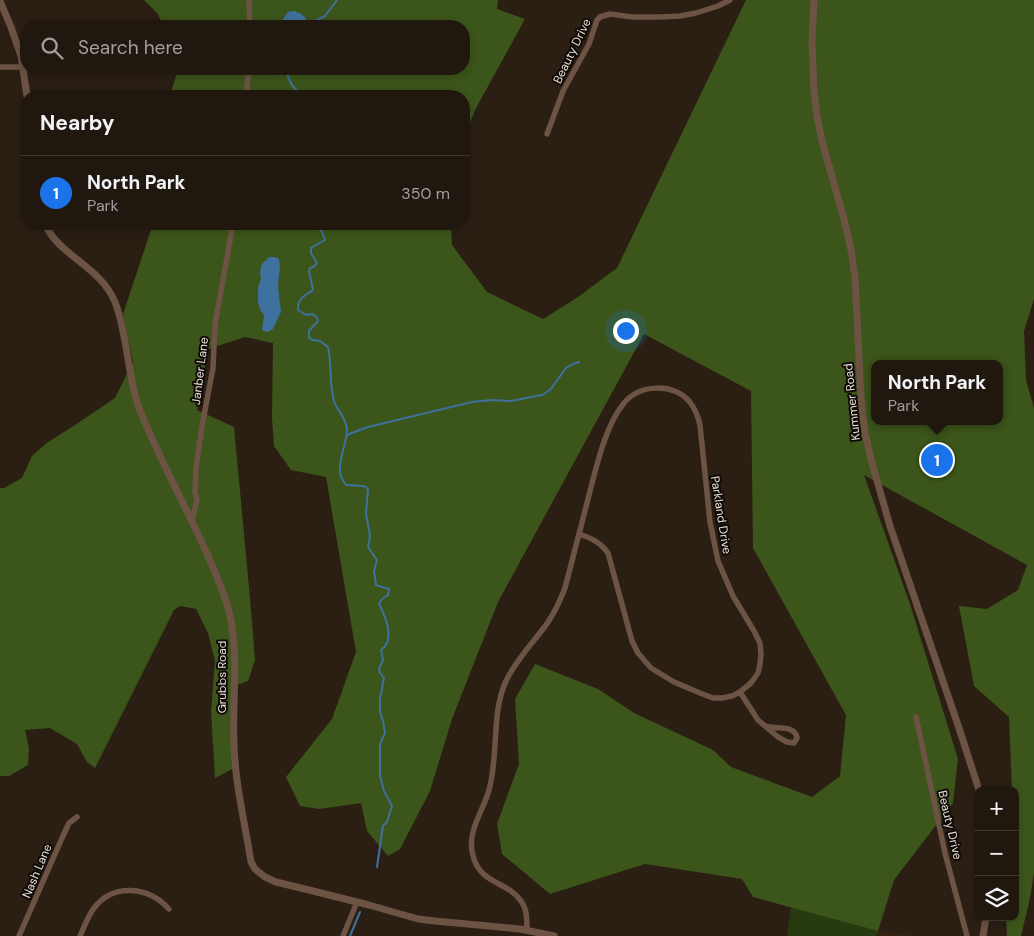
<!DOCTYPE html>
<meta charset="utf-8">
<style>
body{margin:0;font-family:"DM Sans",sans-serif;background:#2d241d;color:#f1f3f6}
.controls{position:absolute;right:15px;bottom:15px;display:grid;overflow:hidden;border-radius:10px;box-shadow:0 2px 8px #0003}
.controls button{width:45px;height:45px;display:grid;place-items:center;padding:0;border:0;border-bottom:1px solid #3d362f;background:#20170f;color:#f1f3f6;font:25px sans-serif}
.you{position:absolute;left:625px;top:330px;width:18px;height:18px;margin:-12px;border:4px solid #fff;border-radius:50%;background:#1a73e8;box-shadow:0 0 0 8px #1a73e833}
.badge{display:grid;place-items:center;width:32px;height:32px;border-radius:50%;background:#1a73e8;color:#fff;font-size:16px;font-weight:700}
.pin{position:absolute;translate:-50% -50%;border:2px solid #fff;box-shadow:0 1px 5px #0006}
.popup{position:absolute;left:871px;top:360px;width:132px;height:65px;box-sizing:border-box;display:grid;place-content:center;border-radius:10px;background:#20170f;filter:drop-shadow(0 1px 4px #0005);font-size:16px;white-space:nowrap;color:#a29f9e}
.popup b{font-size:19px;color:#f1f3f6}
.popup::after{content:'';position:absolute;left:50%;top:100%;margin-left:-10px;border:10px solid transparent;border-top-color:#20170f}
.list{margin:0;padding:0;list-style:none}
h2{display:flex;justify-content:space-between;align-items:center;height:65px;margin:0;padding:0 20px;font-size:21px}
h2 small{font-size:16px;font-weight:400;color:#a29f9e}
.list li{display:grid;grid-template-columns:32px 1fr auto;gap:15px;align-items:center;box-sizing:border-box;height:75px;padding:0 20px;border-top:1px solid #3d362f}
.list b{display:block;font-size:19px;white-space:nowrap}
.list p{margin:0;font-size:16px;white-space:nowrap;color:#a29f9e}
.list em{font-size:16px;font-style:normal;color:#a29f9e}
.icon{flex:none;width:28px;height:28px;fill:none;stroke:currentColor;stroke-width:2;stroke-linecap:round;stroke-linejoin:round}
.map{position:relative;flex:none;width:1034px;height:936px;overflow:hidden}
.search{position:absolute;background:#20170f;box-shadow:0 2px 8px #0003;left:20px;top:20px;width:450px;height:55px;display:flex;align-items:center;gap:12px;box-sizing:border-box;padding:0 18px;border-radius:20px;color:#a29f9e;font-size:19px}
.panel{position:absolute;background:#20170f;box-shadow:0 2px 8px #0003;left:20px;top:90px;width:450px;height:140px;border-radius:20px}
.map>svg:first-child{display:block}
</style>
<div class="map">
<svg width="1034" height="936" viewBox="0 0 1034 936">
<rect width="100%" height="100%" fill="#2b1f14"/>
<!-- built -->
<path fill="#342313" d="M878,931L918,936H876Z"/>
<!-- green -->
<path fill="#283b10" d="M791,907L878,931L876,936H787Z"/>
<!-- forest -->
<g fill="#3c551a" fill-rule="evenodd">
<path d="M144,0H498L497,9L525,19L475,110L464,138V96H170L178,69H464V26H163L158,14Z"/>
<path d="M746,0H1034V299L1024,331L1026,380L1034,408V873L1030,898L1021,936H1007L1006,917H1015V790H1012L1009,717L974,686L959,606L987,609L1018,590L1027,565L864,475L910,604L958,759L953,803L894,880L878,931L753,897L742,879L645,864L550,894L502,854L497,824L519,764L515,699L535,664L598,689L634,713L713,750L731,767L812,797L840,776L846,715L753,548L751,391L644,334L498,602L452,719L430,791L400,849L388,856L367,831L361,803L319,809L300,806L286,777L332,719L356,652L326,477L291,470L274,446L272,418L273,343L245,337L208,349L197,410L234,427L250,598L255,660L248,681L234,686L236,767L215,778L211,711L215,661L208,633L196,609L180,606L174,610L95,768L87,762L77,744L50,728L25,730L29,748L28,765L9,776H0V488H4L22,478L32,456L48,442L72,427L115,398L133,362L123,314L153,224H451L452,245L487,292L543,319L578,297L617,268ZM874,364H1000V421H874Z"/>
</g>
<!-- water -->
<g fill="#3e719e">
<path d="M294,11C303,14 307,17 308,26H280L283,19L288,12Z"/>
<path d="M270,69H297C290,75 281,77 272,74Z"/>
<path d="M269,257H275L279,259L280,266L278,286L281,312L273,329L267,332L262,330L264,315L260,310L258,303V287L261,279L260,272L262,264Z"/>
</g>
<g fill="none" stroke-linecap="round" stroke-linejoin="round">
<!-- stream -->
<g stroke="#3e719e" stroke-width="2">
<path d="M305,26L325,16L337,0"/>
<path d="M286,69C288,81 293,89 303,96"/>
<path d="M317,224L322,232L325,240C320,243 316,245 311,248V253L317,263L315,266L310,268L309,271L313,290C305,295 297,299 298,310L306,315L313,314L317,318L318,321L309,331V338L313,340L320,341L328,347C332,365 329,383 334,401C337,410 346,418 347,429C347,443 339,457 340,471C340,477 343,481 346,485L364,486L368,489L366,514L370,536L368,547L377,560L374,571L376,585L389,589L388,595L383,598L379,603C385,616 396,640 381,650L383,660L379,669L380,673L384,678L380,699V712L383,721L385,733L380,744V776L384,791L392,806L387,822L383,826L377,867"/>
<path d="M347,436L349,434L368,427L472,402L492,400L511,401L542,395L550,390L566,368L573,364L579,362"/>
<path d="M350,936L360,912"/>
</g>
<!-- minor -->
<g stroke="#6c5344" stroke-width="5.5">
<path d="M249,0L250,26"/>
<path d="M0,67H22"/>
<path d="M246,96L249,69"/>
<path d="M547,134L563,91L589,44L597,20L600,17L610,14L632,17H660L680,16L696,13L718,6L730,0"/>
<path d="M192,520L197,500L195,492L196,468L202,426L213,368L215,324L233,224"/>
<path d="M740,692L758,720L778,737L787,742L794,743L797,738C795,724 776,730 766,726"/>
<path d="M916,717L945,853L967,936"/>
<path d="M527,930C527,920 527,909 521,901C506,879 478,886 472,851C468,830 484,809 489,790C499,755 491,713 506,681C516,660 532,644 546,625C554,614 560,601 565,588C572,560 580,531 587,503C595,473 604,427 624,403C640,384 672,383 689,401C695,408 698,416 700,425L710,522L718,561L733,596L754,631L760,643L761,654L760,664L758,673L751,683L740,692L732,696L722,698H713L700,693L674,682L651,668L638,653L632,641L608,553C600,542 591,538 579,534"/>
<path d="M19,936L62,838L69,823L77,817"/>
<path d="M80,936C84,927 88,916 94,908C114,882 149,887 169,909"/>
<path d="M343,936L357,902"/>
</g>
<!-- tertiary -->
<g stroke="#6c5344" stroke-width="7">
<path d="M814,0L812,42L814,91L817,116L822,141L844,219L851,250L855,277L861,397L865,433L872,463L890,526L959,728L979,790"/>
<path d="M0,1L11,27L21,56L27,96"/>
<path d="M45,224C59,256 100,266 115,302C128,336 127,374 139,408C159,459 186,506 208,556C216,575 226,595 230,616C239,658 232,702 234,744C235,782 244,819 250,856L251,862L255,869L265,877L276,882L305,889L369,905L418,919L435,921L520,929L554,936"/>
<path d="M983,936L986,917"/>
</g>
</g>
<g text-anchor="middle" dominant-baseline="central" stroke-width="4" stroke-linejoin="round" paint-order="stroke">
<!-- street labels -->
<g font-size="12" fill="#e8dfd8" stroke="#0f0a06">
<text transform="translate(572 51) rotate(-64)">Beauty Drive</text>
<text transform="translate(200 371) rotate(-83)">Janber Lane</text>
<text transform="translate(852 402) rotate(-96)">Kummer Road</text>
<text transform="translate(721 515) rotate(81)">Parkland Drive</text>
<text transform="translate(222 677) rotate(-90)">Grubbs Road</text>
<text transform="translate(950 825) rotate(77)">Beauty Drive</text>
<text transform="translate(37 871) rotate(-67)">Nash Lane</text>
</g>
</g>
</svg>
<div class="controls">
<button>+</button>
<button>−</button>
<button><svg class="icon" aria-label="layers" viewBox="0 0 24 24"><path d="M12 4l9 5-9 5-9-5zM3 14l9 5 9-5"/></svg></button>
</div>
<div class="you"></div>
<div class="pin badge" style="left:937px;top:460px">1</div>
<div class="popup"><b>North Park</b>Park</div>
<div class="search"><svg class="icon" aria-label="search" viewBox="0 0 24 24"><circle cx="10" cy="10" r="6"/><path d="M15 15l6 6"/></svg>Search here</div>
<section class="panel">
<h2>Nearby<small></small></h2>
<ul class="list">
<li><span class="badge">1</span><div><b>North Park</b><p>Park</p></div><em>350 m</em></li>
</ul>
</section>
</div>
